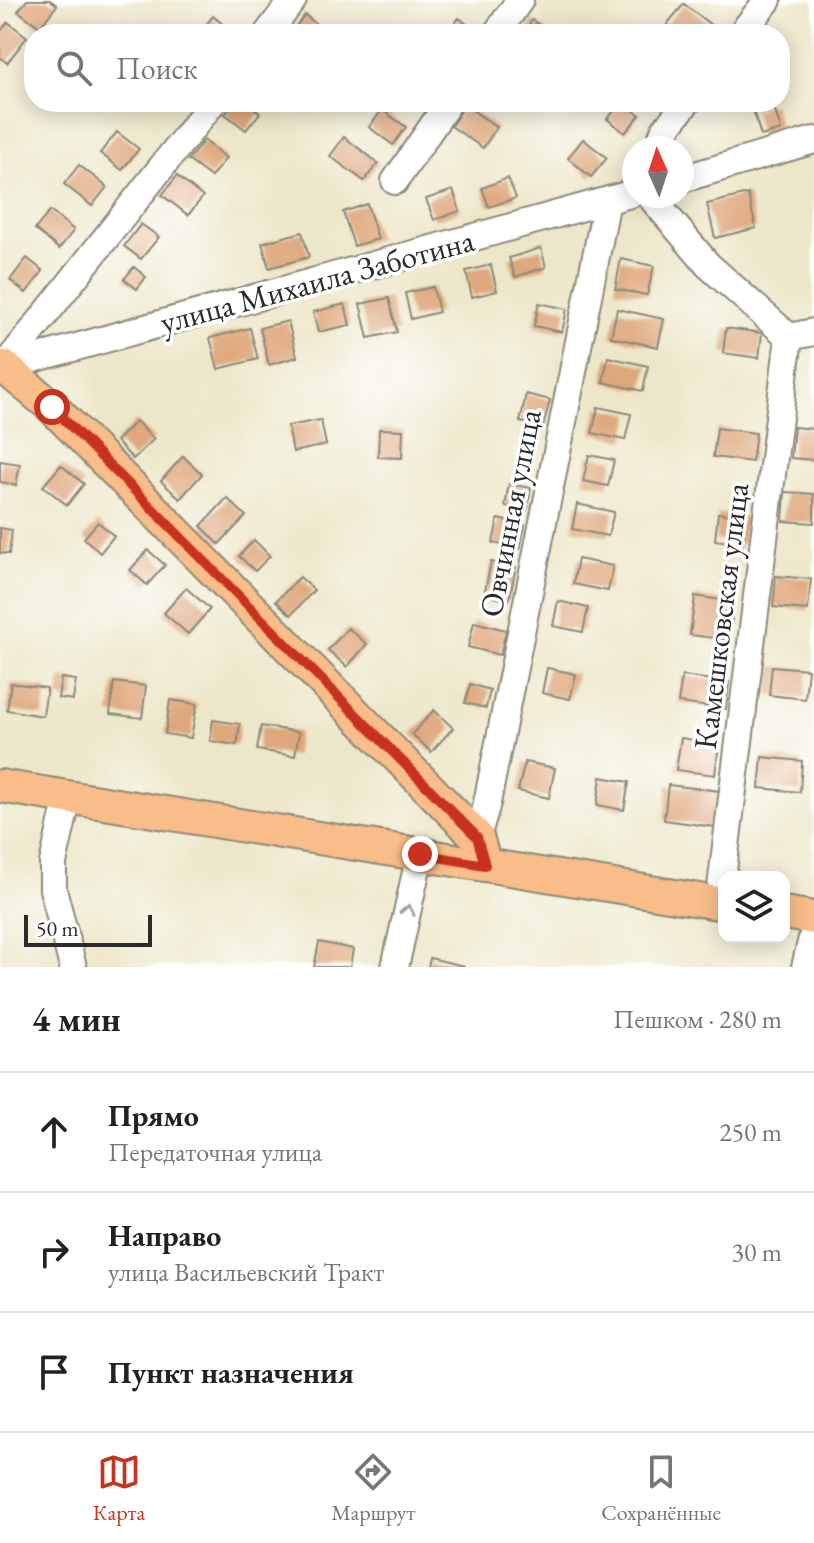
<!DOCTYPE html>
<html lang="ru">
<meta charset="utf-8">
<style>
body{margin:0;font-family:"EB Garamond",serif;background:#f6f6f6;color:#222}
.controls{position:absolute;right:24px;bottom:24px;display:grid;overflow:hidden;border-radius:16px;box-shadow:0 4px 20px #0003}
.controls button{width:72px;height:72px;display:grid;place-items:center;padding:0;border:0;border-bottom:2px solid #e0e0e0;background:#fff;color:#222;font:40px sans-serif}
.compass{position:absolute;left:622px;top:136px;width:72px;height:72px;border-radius:50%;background:#fff;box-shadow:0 4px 20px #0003;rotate:357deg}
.scale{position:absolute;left:24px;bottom:20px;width:128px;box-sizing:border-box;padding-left:8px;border:4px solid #2b2b2b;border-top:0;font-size:22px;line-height:28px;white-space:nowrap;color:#2b2b2b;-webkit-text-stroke:6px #fff;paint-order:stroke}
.stop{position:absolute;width:24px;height:24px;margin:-18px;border:6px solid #c8321e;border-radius:50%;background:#fff}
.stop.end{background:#c8321e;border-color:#fff;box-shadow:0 2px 8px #0008}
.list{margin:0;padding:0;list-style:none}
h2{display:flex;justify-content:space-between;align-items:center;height:104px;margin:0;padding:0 32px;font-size:34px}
h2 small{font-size:26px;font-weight:400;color:#767676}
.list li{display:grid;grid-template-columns:52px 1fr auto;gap:24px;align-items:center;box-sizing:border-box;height:120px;padding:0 32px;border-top:2px solid #e0e0e0}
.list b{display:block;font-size:30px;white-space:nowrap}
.list p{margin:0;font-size:26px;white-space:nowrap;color:#767676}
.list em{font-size:26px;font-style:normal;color:#767676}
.icon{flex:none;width:44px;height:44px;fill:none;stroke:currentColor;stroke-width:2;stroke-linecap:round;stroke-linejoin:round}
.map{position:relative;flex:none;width:814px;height:967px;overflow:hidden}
.search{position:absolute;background:#fff;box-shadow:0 4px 20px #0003;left:24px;right:24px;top:24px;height:88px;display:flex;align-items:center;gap:20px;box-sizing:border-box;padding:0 28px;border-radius:32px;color:#767676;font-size:30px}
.sheet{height:464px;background:#fff}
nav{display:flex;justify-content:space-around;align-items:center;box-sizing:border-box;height:112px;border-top:2px solid #e0e0e0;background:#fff;font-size:22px;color:#767676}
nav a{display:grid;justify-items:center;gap:4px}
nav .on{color:#c8321e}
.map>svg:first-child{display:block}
</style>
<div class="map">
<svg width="814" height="967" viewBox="0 0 814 967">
<rect width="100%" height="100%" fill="#fff"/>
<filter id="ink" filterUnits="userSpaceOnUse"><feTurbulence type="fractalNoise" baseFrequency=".0125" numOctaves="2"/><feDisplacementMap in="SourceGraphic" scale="16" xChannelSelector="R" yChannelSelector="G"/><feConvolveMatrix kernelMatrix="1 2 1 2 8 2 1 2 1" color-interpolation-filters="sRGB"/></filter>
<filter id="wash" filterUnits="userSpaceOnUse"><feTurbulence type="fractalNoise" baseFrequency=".006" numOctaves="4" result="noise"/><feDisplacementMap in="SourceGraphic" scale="32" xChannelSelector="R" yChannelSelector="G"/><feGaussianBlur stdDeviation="1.8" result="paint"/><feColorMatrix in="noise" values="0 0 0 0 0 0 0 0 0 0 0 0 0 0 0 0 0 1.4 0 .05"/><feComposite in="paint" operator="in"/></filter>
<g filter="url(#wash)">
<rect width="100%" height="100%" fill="#ede7c9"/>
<g id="blocks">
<!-- building -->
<g fill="#dfa77c">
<path d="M27,0H50L57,5L40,27L18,11Z"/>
<path d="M684,4L712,26L705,34H680L667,24Z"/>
<path d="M305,15L326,32L324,34H296L292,31Z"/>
<path d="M213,16L231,31L229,34H199Z"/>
<path d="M459,18L477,32L475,34H446Z"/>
<path d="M532,20L552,34H523Z"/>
<path d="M8,22L27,37L7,63L0,57V32Z"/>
<path d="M235,102H246L260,113L246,130L225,114Z"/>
<path d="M622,102L640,115L625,133L607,119Z"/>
<path d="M773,104L781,130L761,136L753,110Z"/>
<path d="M465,105L497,127L483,148L451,126Z"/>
<path d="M382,110L406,127L393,145L369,127Z"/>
<path d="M117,132L139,149L122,170L100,153Z"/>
<path d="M344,137L378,163L364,181L330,156Z"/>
<path d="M583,139L607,158L591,177L568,158Z"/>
<path d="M204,140L226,158L211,177L188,160Z"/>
<path d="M79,165L107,187L92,206L64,184Z"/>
<path d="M177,176L203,197L188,215L162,195Z"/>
<path d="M508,178L516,198L489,207L482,188Z"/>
<path d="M453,190L460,211L434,220L426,199Z"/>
<path d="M748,194L756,228L715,238L707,204Z"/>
<path d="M367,204L378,239L354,246L343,212Z"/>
<path d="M50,211L74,230L59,249L35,229Z"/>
<path d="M141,224L159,237L141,259L124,246Z"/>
<path d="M302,232L309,257L269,268L262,243Z"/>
<path d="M541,248L546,267L515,277L509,258Z"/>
<path d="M27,258L43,271L26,293L10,280Z"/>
<path d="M621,259L654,266L647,295L615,289Z"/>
<path d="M491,265L497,291L472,297L466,271Z"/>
<path d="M134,267L146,277L137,289L124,279Z"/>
<path d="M433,287L439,312L411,319L405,293Z"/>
<path d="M389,298L397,332L368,338L360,304Z"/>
<path d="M539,303L567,309L562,332L534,326Z"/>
<path d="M345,304L350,325L318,332L313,312Z"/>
<path d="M617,309L664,319L658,347L611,337Z"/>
<path d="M288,321L297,357L269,365L260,328Z"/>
<path d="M250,328L258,359L218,369L210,338Z"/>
<path d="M726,328L762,333L759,358L723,353Z"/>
<path d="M608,357L648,366L643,391L603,382Z"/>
<path d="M526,394L550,400L543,427L520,422Z"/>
<path d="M598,407L631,414L625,440L592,433Z"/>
<path d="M321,420L326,445L293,452L288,426Z"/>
<path d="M136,421L154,439L133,459L116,441Z"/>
<path d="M794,427L814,429V460L791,458Z"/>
<path d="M717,428L756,433L752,462L713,457Z"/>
<path d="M379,429L403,430L402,458L378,457Z"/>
<path d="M589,455L614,460L608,486L583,481Z"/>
<path d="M183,456L202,474L180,499L161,481Z"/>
<path d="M0,461L20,464L16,485L0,482Z"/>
<path d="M61,465L84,484L67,505L43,486Z"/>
<path d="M509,484L531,488L527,510L505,506Z"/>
<path d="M785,492L814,494V523L783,521Z"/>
<path d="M227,498L246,516L219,544L201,526Z"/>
<path d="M577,504L614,512L608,536L572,529Z"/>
<path d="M718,513L746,517L743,544L715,540Z"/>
<path d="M498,519L525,525L520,549L493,543Z"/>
<path d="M98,522L114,536L100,553L84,538Z"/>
<path d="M0,528L12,530L9,554L0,553Z"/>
<path d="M254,540L270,556L255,571L239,556Z"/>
<path d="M148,550L165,565L147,585L130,570Z"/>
<path d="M578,559L613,566L608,591L573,584Z"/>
<path d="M491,562L516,567L509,600L484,595Z"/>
<path d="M776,576L811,579L808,610L773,607Z"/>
<path d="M300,577L314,590L291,615L276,601Z"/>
<path d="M186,588L210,609L188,634L164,613Z"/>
<path d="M695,596L734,602L729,640L690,635Z"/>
<path d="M558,601L588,608L583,632L553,626Z"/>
<path d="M474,622L506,630L500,655L468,647Z"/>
<path d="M348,628L367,644L347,667L328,650Z"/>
<path d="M772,666L808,669L805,699L769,695Z"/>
<path d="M547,668L576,674L570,699L542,693Z"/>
<path d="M682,676L729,682L726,709L678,703Z"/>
<path d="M61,678L76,680L73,700L58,698Z"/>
<path d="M114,682L146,686L142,718L110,714Z"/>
<path d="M11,683L47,688L43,716L7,710Z"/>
<path d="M470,684L490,690L486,708L465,703Z"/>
<path d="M170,700L197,704L191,738L165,734Z"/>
<path d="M434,710L453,728L431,752L412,734Z"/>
<path d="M213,720L240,724L237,745L210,741Z"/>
<path d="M261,726L299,732L295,756L257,750Z"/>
<path d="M681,738L719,744L715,775L676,770Z"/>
<path d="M762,757L802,761L800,792L759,788Z"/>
<path d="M525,762L555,768L549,798L518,791Z"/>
<path d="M601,777L629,782L624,810L597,805Z"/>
<path d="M668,785L720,791L715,827L664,820Z"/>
<path d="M319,942L353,949L350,967H314Z"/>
<path d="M430,958L464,966V967H428Z"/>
</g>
</g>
</g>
<g filter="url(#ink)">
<use href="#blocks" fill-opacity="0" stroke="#8c897a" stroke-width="2"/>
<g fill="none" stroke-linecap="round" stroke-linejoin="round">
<!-- minor casing -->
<g stroke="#8c897a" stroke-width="30">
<g id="minor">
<path d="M267,34L293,0"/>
<path d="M496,34L520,0"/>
<path d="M741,34L768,0"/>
<path d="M658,148L664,131L687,102"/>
<path d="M682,179L814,140"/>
<path d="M395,181L449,102"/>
<path d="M650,196L708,265L789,337"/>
<path d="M789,337L814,332"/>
<path d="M4,367L634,193"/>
<path d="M4,367L213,102"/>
<path d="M68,797L53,863V889L73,967"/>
<path d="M477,837L487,803L607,201"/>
<path d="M719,903L789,337"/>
<path d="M395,967L420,854"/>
<path d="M805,967L814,930"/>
</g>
</g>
<!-- major casing -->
<g stroke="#8c897a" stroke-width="36">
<g id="major">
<path d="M0,367H4L52,407L477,837L485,865"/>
<path d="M0,786L724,904"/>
<path d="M784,913L814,918"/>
</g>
</g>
<!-- minor -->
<use href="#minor" stroke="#fff" stroke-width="26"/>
<!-- major -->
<use href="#major" stroke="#f8bd89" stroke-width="32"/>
</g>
<!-- one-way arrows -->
<defs><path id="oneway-chevron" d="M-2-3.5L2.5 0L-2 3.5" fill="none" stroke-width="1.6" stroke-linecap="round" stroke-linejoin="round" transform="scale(2)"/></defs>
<use stroke="#a0a0a0" href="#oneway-chevron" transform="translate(408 910) rotate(-78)"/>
</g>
<g fill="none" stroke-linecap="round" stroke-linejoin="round" filter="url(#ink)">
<!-- route -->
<path stroke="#c8321e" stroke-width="10" d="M52,407L477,837L485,865L420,854"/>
</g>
<g text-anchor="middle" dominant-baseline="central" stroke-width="7" stroke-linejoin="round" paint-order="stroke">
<!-- street labels -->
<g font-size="32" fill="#2b2b2b" stroke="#fff">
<text transform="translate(317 281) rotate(-15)">улица Михаила Заботина</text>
<text transform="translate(510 513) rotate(-79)">Овчинная улица</text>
<text transform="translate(721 616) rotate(-83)">Камешковская улица</text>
</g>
</g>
</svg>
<div class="controls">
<button><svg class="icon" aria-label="layers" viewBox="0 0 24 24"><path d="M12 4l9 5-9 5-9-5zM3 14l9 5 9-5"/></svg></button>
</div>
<svg class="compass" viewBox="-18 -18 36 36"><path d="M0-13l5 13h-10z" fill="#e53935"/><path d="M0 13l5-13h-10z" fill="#767676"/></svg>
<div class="scale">50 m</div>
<div class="stop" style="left:52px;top:407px"></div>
<div class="stop end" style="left:420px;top:854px"></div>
<div class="search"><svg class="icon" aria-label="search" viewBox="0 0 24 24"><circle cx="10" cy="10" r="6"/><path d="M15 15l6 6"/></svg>Поиск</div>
</div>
<section class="sheet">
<h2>4 мин<small>Пешком · 280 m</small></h2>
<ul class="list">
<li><svg class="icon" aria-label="ahead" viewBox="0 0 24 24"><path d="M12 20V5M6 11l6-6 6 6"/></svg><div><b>Прямо</b><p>Передаточная улица</p></div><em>250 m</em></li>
<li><svg class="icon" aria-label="right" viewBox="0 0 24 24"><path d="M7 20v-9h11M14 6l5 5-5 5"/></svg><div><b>Направо</b><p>улица Васильевский Тракт</p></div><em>30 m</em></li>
<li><svg class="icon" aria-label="arrive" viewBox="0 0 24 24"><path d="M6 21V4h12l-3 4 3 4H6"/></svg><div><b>Пункт назначения</b></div></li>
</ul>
</section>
<nav>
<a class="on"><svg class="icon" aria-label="map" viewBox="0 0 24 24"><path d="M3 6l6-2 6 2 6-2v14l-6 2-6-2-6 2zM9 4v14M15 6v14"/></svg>Карта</a>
<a><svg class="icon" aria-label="directions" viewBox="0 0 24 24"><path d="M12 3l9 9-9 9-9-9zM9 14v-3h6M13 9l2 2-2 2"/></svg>Маршрут</a>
<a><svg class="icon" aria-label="saved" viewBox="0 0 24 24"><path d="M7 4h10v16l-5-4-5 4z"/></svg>Сохранённые</a>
</nav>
